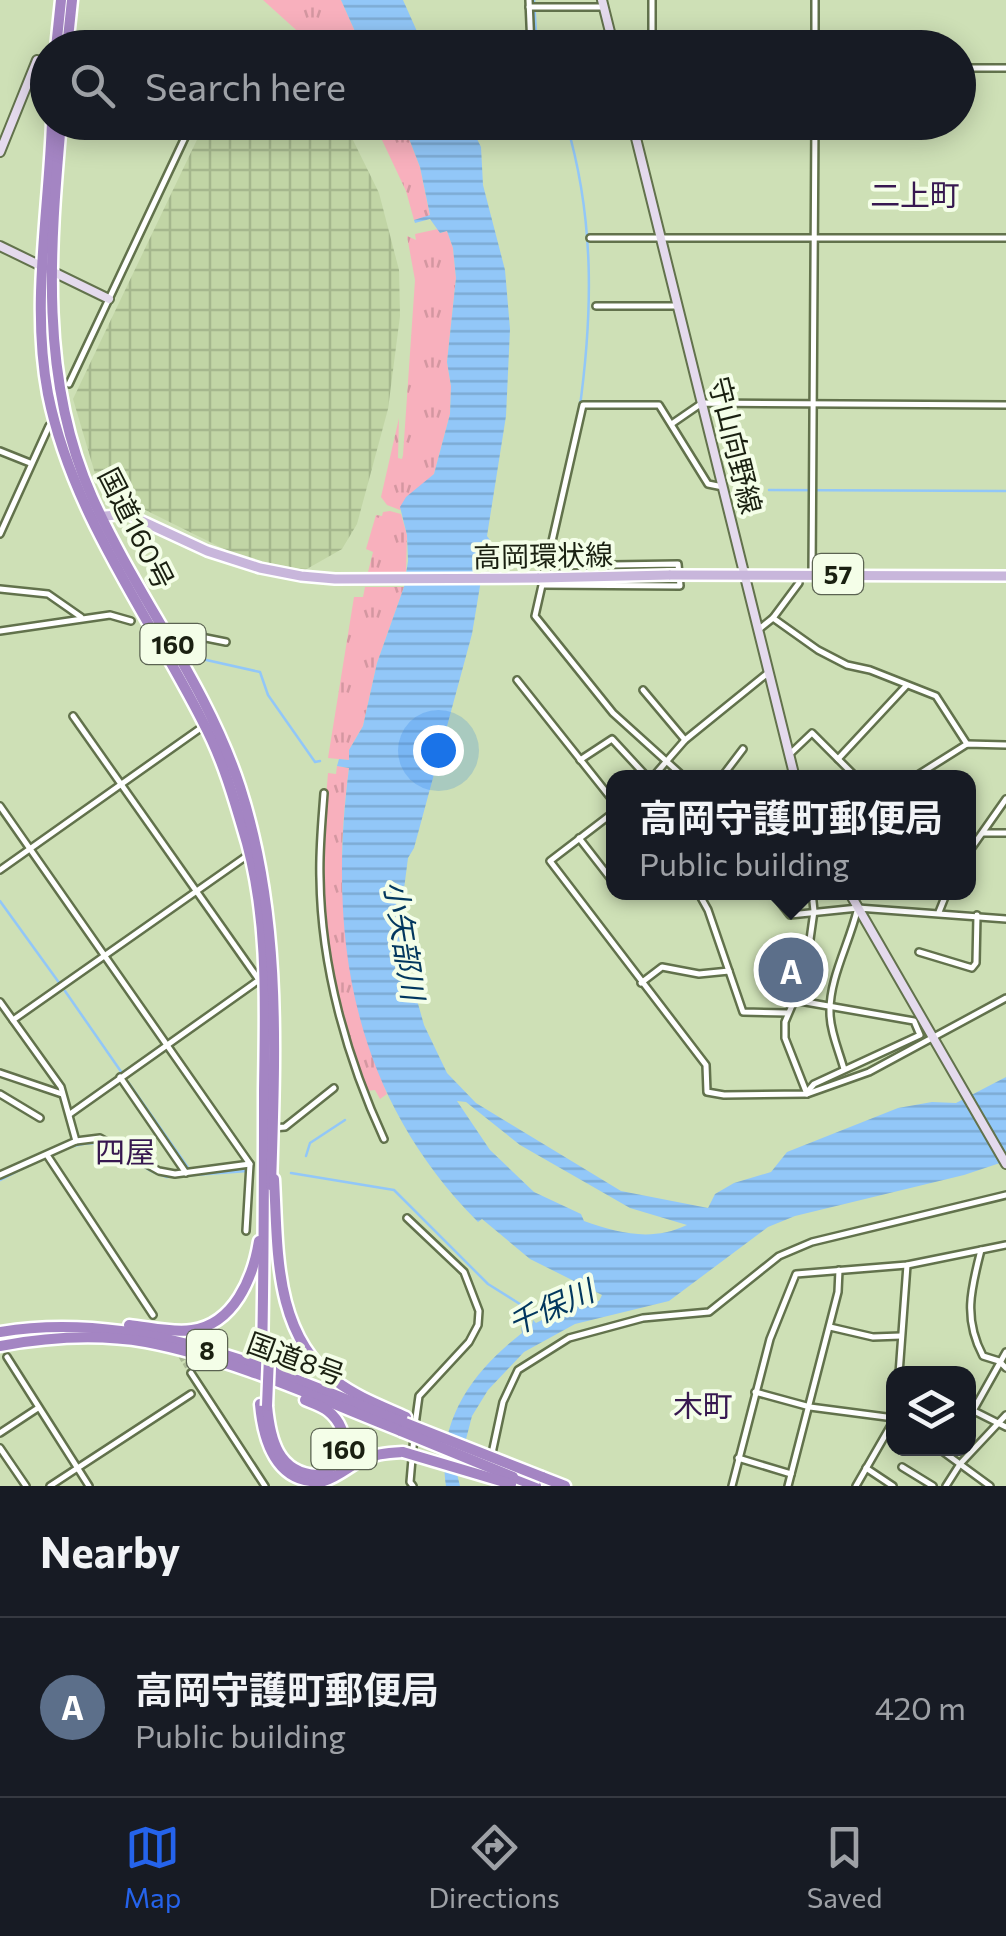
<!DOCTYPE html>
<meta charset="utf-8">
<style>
body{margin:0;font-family:Commissioner,"Noto Sans JP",sans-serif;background:#242831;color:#f1f3f6}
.controls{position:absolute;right:30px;bottom:30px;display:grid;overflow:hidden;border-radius:20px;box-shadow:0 5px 25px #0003}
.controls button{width:90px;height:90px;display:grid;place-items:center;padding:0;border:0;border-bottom:2px solid #363941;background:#171b24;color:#f1f3f6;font:50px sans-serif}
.you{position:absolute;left:438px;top:750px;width:35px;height:35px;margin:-25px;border:8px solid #fff;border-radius:50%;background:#1a73e8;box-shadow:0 0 0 15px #1a73e833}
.badge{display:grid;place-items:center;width:65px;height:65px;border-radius:50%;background:#2563eb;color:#fff;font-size:32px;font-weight:700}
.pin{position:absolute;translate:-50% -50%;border:5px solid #fff;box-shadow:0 2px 10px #0006}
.popup{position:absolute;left:606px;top:770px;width:370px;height:130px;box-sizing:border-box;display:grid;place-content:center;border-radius:20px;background:#171b24;filter:drop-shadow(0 2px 8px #0005);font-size:32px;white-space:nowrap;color:#9ea1a6}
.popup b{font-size:38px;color:#f1f3f6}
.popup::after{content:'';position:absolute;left:50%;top:100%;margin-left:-20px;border:20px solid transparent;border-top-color:#171b24}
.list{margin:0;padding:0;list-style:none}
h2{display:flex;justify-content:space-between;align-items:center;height:130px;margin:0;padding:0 40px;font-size:42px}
h2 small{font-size:32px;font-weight:400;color:#9ea1a6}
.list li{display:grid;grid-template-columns:65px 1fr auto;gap:30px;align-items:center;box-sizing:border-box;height:180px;padding:0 40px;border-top:2px solid #363941}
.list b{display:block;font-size:38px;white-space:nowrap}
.list p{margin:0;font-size:32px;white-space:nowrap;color:#9ea1a6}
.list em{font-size:32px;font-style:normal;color:#9ea1a6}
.icon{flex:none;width:55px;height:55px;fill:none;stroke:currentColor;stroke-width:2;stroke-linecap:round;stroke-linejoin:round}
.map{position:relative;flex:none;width:1006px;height:1486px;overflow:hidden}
.search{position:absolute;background:#171b24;box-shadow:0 5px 25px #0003;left:30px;right:30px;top:30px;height:110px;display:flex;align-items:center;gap:25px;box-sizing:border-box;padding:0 35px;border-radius:55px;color:#9ea1a6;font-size:38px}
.sheet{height:310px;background:#171b24}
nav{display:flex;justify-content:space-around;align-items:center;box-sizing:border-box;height:140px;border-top:2px solid #363941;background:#171b24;font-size:28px;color:#9ea1a6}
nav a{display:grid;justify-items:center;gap:5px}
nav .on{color:#2563eb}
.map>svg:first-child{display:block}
</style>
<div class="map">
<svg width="1006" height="1486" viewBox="0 0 1006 1486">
<defs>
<pattern id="industrial-grid" width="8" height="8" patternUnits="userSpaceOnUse" patternTransform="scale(2.5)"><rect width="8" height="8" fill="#c1d5a5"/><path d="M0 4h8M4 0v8" fill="none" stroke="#a5b78d"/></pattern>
<pattern id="grass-tufts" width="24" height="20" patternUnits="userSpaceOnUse" patternTransform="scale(2.5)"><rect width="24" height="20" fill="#f8b0bd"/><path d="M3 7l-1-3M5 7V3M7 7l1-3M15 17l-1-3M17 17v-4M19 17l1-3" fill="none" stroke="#d497a1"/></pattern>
<pattern id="water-rules" width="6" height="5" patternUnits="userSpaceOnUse" patternTransform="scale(2.5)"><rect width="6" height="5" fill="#92c7f8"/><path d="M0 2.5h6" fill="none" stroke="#7dabd4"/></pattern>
</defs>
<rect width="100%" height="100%" fill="#cee0b6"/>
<!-- industrial -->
<path fill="url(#industrial-grid)" d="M205,123H341L349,132L379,193L399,270L400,316L388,409L357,524L342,549L305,570L240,557L99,487L73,399Z"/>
<!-- grass -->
<g fill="url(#grass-tufts)">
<path d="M263,0H341L362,47H315Z"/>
<path d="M374,123H403L420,167L430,216L414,220L406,191Z"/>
<path d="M438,229L440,233L447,231L453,248L456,278L447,362L451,386L450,414L434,474L400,510L387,505L381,497L399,418L398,458L402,459L403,455L415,280L407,236L416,240L415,234Z"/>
<path d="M390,511L401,514L407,535L406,572H368L373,552L366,549L376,515L382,516L383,512Z"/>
<path d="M365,587H404L377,663L363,726L349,750V760L328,758L354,597H363Z"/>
<path d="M337,766L349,768C333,887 344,982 387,1094L380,1099L375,1090L366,1091C344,1025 328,959 323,889C320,850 325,812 328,773L336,774Z"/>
</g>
<!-- water -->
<g fill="url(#water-rules)" fill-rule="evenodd">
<path d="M341,0H403L424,47H362Z"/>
<path d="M403,123H469L481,147L483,185L505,270L510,329L506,416L487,536L490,540L487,544L472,634L414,848L408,858L404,889L396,902L399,936L424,1025L447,1073L476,1103L621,1191L708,1208L715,1194L734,1183L771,1172L787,1152L898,1108L932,1102L956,1103L1006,1077V1161L964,1175L795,1216L768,1227L669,1301L575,1324L524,1352L488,1390L472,1416L457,1474L460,1486H446C436,1421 473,1371 522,1333L521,1327L525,1331L532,1326L533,1320L536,1323L562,1310L599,1301L602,1295L530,1259L482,1219L478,1222C353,1096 327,940 349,768L337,766L339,759L349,760V750L363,726L377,663L404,587L408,561L407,535L400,507L406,497L434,474L450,414L451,386L447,362L456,278L453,248L447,231L440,233L430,219L415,223L414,220L430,215L420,167ZM457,1101L466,1102L520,1145L630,1208L687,1225C651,1242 619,1233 584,1221L581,1214L534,1192L490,1150Z"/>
</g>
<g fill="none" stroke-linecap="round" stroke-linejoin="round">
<!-- stream -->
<g stroke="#92c7f8" stroke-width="2.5">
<path d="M534,0L537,48"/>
<path d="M566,122C595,219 593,314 579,413"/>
<path d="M769,490L1006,491"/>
<path d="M549,565L572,465"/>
<path d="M538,616L541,602"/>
<path d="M193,657L260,672L268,695L315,762L320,761"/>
<path d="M0,901L60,984"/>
<path d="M65,991L122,1073"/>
<path d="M128,1082L189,1169"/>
<path d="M306,1156L310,1143L345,1120"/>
<path d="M291,1173L394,1190L488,1284L523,1306"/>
<path d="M0,1180C30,1166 78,1132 111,1147C131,1156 146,1172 167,1177L247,1171"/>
</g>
<!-- street-tunnel -->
<path stroke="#aaba95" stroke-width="5" stroke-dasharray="5 2.5" stroke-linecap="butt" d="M177,1350L191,1373"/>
<!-- street casing -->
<g stroke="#62724c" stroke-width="10">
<g id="street">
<path d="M529,0L531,48"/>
<path d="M529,7H604"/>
<path d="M652,48V0"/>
<path d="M815,48V0"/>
<path d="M958,68H1006"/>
<path d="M590,238H1006"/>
<path d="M596,306H678"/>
<path d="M69,384L188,131L171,122"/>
<path d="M673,423L702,403L1006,405"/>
<path d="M0,451L30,463"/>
<path d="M0,534L49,426"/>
<path d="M812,574L815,122"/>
<path d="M543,585L680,586L678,564L546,566"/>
<path d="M0,589L48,594L81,617"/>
<path d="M773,618L818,650L847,665L870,670L936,696L967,744"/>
<path d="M758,630L773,618L799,583V577"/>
<path d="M0,631L110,615L131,621"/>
<path d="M181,633L226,642"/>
<path d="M517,680L614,802"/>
<path d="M643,690L685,740"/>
<path d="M73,716L259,980"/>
<path d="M791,753L812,733L857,778"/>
<path d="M838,759L906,686"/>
<path d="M580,760L612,739L648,778"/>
<path d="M652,778L685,740L769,672"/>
<path d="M685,778L613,713L535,616L583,405H659L708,484L723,487"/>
<path d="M721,778L743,749"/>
<path d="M913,778L967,744L1006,745"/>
<path d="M324,793C322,821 319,850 320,878C321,967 347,1059 384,1139"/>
<path d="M0,806L250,1164L246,1231"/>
<path d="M614,812L550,861L706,1065L707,1092L724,1095L807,1094L869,1072L1006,998"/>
<path d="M983,833H1006"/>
<path d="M579,838L614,883"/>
<path d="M968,853L1006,799"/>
<path d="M0,870L205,725"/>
<path d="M698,892L708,910L743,1012L788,1013"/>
<path d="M772,892L790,915L858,908L1006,919"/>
<path d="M939,912L947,892"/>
<path d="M919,952L972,968L976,963L977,915"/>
<path d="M641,983L662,967L699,974L729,971"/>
<path d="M794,1000L914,1021L920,1035L814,1084L808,1091"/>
<path d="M0,1002L61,1087L76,1141"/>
<path d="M13,1020L248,855"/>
<path d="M844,1069C839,1051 830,1031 830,1013C829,979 849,944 857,911"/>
<path d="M0,1073L62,1094"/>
<path d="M120,1077L186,1173"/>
<path d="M0,1094L40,1118"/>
<path d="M807,1094L785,1038V1022L805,975L814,911L812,892"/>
<path d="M70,1114L259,980"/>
<path d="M273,1128L285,1127L334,1088"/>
<path d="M47,1155L153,1315"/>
<path d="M0,1175L76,1141L100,1138L159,1171L175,1174L250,1164"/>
<path d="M407,1218L464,1272L479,1311L478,1325L469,1342L419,1396L415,1425"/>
<path d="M981,1250C971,1289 963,1318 983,1356L999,1361L1006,1368"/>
<path d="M830,1327L873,1337L901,1336"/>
<path d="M7,1357L89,1486"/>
<path d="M191,1373L265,1486"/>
<path d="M899,1374L907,1265"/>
<path d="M755,1392L810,1407L894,1418"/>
<path d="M968,1408L1006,1427"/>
<path d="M974,1409L1006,1352"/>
<path d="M0,1433L38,1408"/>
<path d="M0,1448L26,1486"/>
<path d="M938,1448L990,1486"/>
<path d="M491,1458L503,1402L518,1370L569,1338L643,1318L709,1312L779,1256L812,1242L1006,1195"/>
<path d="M738,1458L791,1474"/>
<path d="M902,1467L933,1486"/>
<path d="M866,1468L893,1486"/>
<path d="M50,1486L191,1394"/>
<path d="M413,1486L410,1482L414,1436"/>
<path d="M732,1486L770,1339L796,1274L907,1265L1006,1245"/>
<path d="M788,1486L838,1292L839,1270"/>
<path d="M856,1486L894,1420"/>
<path d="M946,1486L960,1464L1006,1415"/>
</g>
</g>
<!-- secondary casing -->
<g stroke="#62724c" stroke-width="12">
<g id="secondary">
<path d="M602,0L614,48"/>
<path d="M632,122L795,778"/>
<path d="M0,152L37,60L48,63"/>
<path d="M0,246L109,299"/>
<path d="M849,892L1006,1164"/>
</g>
</g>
<!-- primary casing -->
<g stroke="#fff" stroke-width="14">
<g id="primary">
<path d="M95,517L127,514L207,551L260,568L301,576L335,579L539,578"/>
<path d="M669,575L1006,576"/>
</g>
</g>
<!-- highway casing -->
<g stroke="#fff" stroke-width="15">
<g id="highway">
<path d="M56,48L61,0"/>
<path d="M67,48L72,0"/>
<path d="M52,122C49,212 31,305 48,394C72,514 149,615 203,722C223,759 235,802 247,843C269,924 265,1008 264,1091C264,1179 264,1267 262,1356"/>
<path d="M61,122C50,248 39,379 92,497C136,596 206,683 240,787C282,917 275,1052 271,1185"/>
<path d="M274,1179C278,1249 273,1334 336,1381C357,1397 382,1406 406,1417"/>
<path d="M129,1325C149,1327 172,1333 192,1330C234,1324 253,1278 259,1241"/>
<path d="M0,1332C141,1308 277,1372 405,1423"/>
<path d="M0,1346C48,1337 98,1334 146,1342C231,1358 320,1399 401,1431"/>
<path d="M260,1404C263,1438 275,1486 324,1481C337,1477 346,1469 358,1462C373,1454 386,1453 403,1452"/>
<path d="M267,1406C270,1439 278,1473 317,1475C347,1466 353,1431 328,1411C322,1406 312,1403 305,1400"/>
<path d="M513,1477L536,1486"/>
<path d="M542,1477L565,1486"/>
</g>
</g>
<!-- street -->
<use href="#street" stroke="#fff" stroke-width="5"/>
<!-- secondary -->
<use href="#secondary" stroke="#e4daed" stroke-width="8"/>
<!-- primary -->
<use href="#primary" stroke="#c8b6db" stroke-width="9"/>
<!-- highway -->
<use href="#highway" stroke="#a485c3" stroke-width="10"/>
<!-- primary-bridge casing -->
<g stroke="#fff" stroke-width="14" stroke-linecap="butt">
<path id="primary-bridge" d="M539,578L669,575"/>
</g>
<!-- highway-bridge casing -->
<g stroke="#fff" stroke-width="15" stroke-linecap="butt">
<g id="highway-bridge">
<path d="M267,1406L269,1356"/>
<path d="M405,1423L542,1477"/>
<path d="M401,1431L513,1477"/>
<path d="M403,1452L511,1484"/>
</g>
</g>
<!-- primary-bridge -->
<use href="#primary-bridge" stroke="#c8b6db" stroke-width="9"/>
<!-- highway-bridge -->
<use href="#highway-bridge" stroke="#a485c3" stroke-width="10"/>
</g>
<g text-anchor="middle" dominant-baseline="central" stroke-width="8" stroke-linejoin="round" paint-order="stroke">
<!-- shield labels -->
<g fill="#f4fee8" stroke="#5b6352" stroke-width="2.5">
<rect x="813" y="554" width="50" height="40" rx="8"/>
<rect x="140.5" y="624" width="65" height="40" rx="8"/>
<rect x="187" y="1330" width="40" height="40" rx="8"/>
<rect x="311.5" y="1429" width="65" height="40" rx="8"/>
</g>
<g font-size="25" font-weight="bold" fill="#1a2011">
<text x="838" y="574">57</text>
<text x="173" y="644">160</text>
<text x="207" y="1350">8</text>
<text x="344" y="1449">160</text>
</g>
<!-- street labels -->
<g font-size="28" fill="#1a2011" stroke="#f4fee8">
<text transform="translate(736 445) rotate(76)">守山向野線</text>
<text transform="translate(137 528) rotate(63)">国道160号</text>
<text transform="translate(543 555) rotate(-1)">高岡環状線</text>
<text transform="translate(296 1358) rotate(20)">国道8号</text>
</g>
<!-- neighbourhood labels -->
<g font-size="30" fill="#371850" stroke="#f4fee8">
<text x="915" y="193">二上町</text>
<text x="125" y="1150">四屋</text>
<text x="703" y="1404">木町</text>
</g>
<!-- water labels -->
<g font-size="30" font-style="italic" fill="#02375e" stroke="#f4fee8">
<text transform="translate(406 940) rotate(81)">小矢部川</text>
<text transform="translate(550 1306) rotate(-24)">千保川</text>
</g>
</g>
</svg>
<div class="controls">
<button><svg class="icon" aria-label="layers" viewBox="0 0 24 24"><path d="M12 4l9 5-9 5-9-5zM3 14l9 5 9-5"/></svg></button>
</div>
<div class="you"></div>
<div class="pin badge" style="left:791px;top:970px;background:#5c6f8a">A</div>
<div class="popup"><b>高岡守護町郵便局</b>Public building</div>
<div class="search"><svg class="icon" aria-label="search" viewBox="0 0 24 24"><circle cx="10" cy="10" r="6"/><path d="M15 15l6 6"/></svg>Search here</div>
</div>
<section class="sheet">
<h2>Nearby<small></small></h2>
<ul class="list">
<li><span class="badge" style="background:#5c6f8a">A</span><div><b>高岡守護町郵便局</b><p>Public building</p></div><em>420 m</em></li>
</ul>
</section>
<nav>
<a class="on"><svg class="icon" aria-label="map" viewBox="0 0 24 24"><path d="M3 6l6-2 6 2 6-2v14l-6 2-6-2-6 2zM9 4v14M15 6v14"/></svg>Map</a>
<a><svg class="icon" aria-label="directions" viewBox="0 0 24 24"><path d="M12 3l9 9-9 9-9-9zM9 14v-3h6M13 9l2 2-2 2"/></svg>Directions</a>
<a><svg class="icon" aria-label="saved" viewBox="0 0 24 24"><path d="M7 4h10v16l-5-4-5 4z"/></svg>Saved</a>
</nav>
